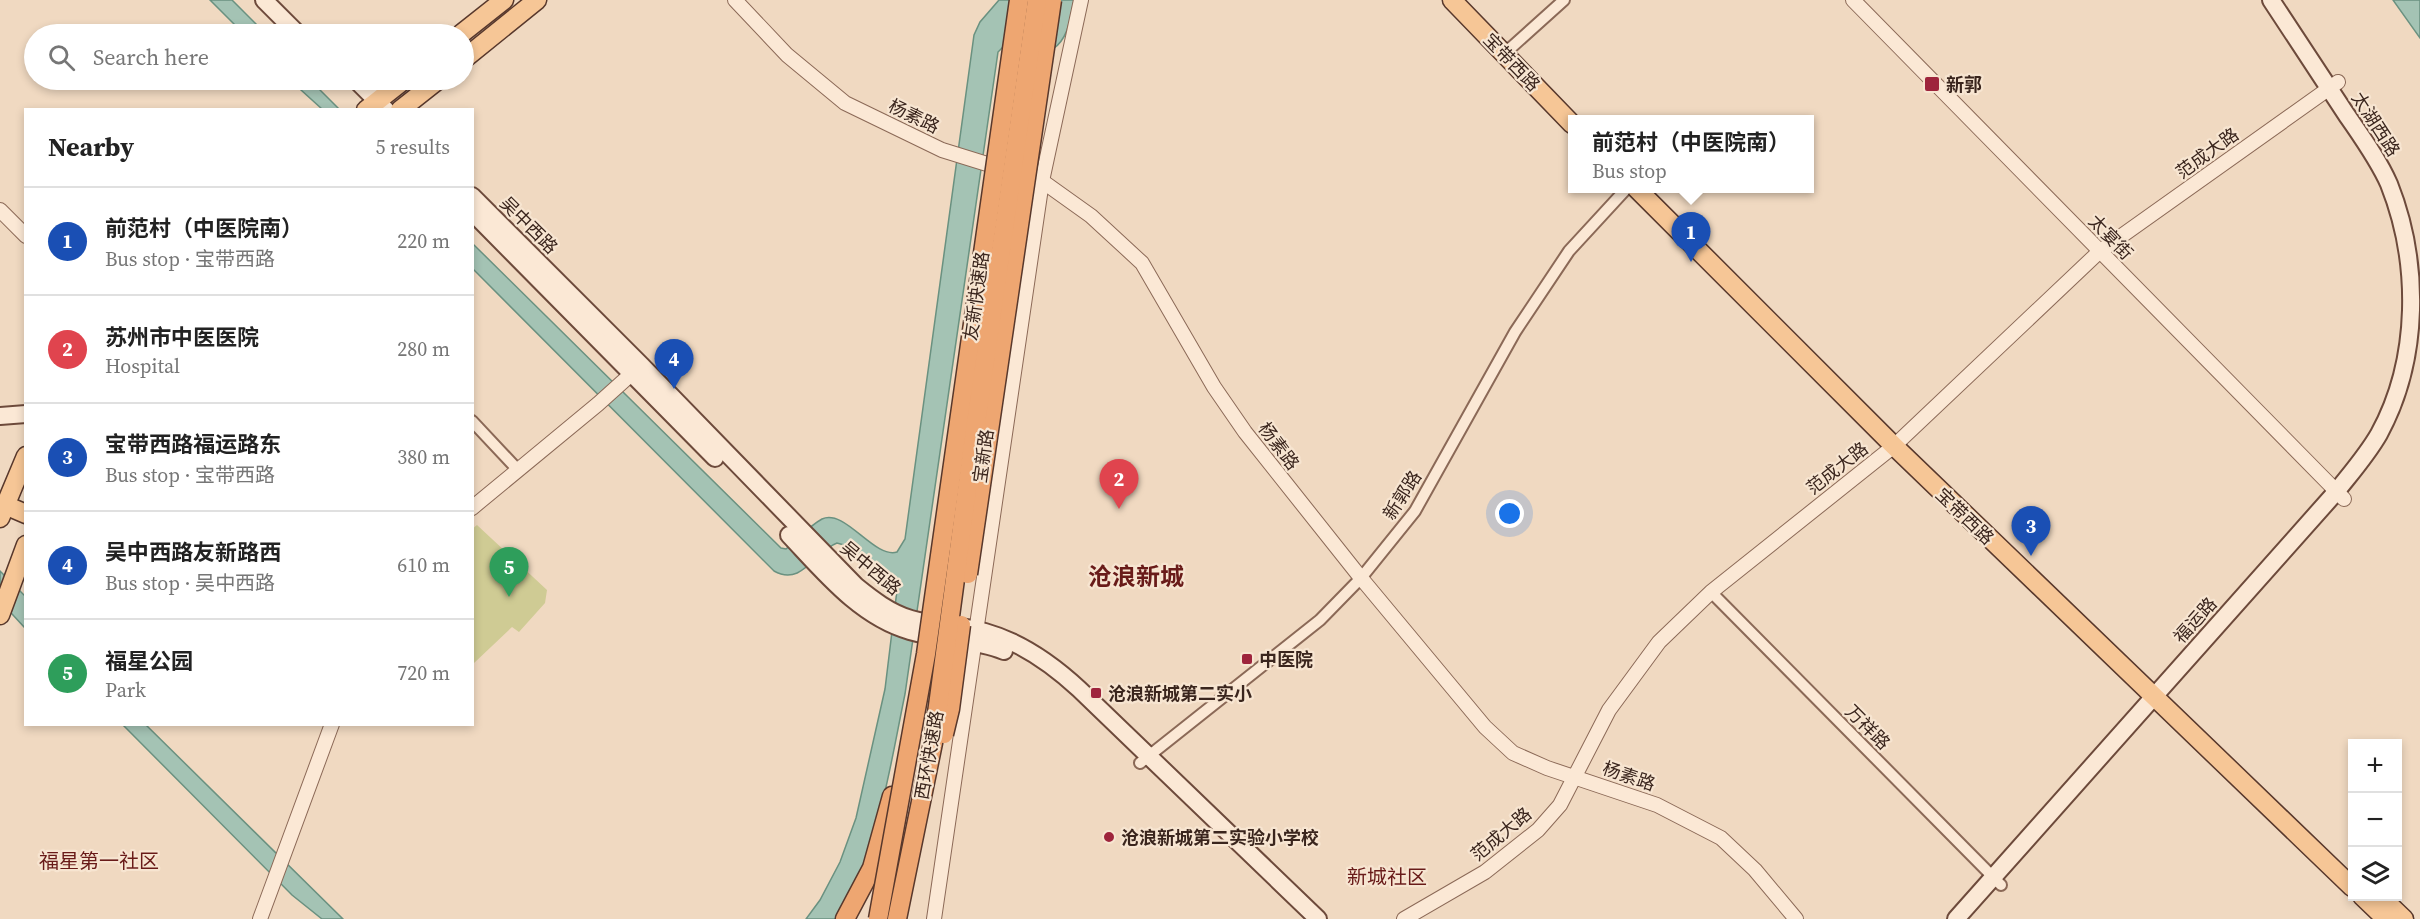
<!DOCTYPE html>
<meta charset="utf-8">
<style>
body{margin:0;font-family:"Source Serif 4","Noto Sans SC",serif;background:#f6f6f6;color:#222}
.controls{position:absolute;right:18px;bottom:18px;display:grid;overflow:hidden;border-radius:0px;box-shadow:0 3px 9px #0003}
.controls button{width:54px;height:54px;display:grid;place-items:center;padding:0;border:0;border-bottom:2px solid #e0e0e0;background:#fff;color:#222;font:30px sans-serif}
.you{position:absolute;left:1510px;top:514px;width:21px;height:21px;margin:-15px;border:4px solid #fff;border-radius:50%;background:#1a73e8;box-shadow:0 0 0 9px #1a73e833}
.badge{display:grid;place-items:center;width:39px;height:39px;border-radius:50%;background:#9e243c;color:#fff;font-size:20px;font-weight:700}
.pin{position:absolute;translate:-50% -50px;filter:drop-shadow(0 2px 3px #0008)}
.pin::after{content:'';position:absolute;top:32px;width:21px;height:18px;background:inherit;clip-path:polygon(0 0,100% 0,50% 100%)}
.popup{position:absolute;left:1568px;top:115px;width:246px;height:78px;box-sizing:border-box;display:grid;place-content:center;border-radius:0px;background:#fff;filter:drop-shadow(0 2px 4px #0005);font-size:20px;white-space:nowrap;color:#767676}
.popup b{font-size:22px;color:#222}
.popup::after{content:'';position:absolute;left:50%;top:100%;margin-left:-12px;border:12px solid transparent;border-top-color:#fff}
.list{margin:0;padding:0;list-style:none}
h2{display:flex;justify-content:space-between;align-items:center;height:78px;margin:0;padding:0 24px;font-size:26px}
h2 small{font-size:20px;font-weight:400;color:#767676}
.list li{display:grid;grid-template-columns:39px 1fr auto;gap:18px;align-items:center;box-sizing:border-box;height:108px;padding:0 24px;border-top:2px solid #e0e0e0}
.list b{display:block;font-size:22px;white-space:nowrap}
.list p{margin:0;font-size:20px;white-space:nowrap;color:#767676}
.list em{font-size:20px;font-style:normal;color:#767676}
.icon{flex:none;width:33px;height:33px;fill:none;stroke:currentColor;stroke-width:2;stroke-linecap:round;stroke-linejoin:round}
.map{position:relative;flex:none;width:2420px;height:919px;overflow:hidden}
.search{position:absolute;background:#fff;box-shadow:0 3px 9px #0003;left:24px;top:24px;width:450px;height:66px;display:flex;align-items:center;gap:15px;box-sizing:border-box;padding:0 21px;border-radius:33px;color:#767676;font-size:22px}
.panel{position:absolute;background:#fff;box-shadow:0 3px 9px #0003;left:24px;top:108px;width:450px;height:618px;border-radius:0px}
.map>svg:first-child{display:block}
</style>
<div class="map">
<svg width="2420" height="919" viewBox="0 0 2420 919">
<rect width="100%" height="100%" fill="#f0d9c1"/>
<!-- green -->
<path fill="#cfcb94" d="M477,525L547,590L545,603L519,632L512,627L473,664L472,529Z"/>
<!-- water -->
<g fill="#a4c3b4" stroke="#6a9180" stroke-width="1.5">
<path d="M210,0H232L266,34H244Z"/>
<path d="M999,0H1074C1070,18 1069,38 1053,49L1004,46L998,52L905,694C889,771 879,851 836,919H806L820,900L840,862L856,818L885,689L897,590L891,582L844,545L837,543C815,551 802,587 774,571L473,269L472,243L781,548L786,549C797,540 809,526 822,519C845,508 874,559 897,552L905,539L974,35L980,22Z"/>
<path d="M2393,0H2420V38Z"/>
<path d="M290,80H310L339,109H322Z"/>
<path d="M0,571L25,596V628L0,601Z"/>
<path d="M123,725H146L343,919H322L292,895Z"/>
</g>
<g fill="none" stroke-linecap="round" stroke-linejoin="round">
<!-- minor casing -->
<g stroke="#8b6957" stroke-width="14">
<g id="minor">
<path d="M1504,54L1564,0"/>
<path d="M472,421L518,470"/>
<path d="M1711,592L2001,885"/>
<path d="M1140,763L1320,620L1361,578L1415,511L1515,332L1569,251L1627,188"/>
</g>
</g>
<!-- tertiary casing -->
<g stroke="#8b6957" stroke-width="16">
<g id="tertiary">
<path d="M735,0L787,55L845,103L942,150L1042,181L1091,216L1142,263L1214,387L1245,432L1361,578L1485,727L1513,753L1547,768L1657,805L1721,838L1755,870L1796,919"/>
<path d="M1853,0L2344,499"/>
<path d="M0,210L26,236"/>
<path d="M472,508L598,404L638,368"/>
<path d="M260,919L332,724"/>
<path d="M934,919L1042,181L1081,0"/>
<path d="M1404,919L1485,872L1538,830L1560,805L1609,710L1659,642L1711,592L1894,446L2099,252L2338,82"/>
</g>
</g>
<!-- secondary casing -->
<g stroke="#6d4a3b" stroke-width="20">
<g id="secondary">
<path d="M264,0L298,34"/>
<path d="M356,80L386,110"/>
<path d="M472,196L641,365L856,586C872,599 890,613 911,619C935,626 961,625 985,632C1021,642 1052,664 1079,689L1318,919"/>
<path d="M472,212L715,458"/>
<path d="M0,416L26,414"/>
<path d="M789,535C823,571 860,617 910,631C941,640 974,639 1004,651"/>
<path d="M1956,919L2336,492C2351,473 2367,455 2379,434C2420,359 2420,262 2389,184C2378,159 2361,136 2346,114C2321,76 2296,38 2271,0"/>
</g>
</g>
<!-- primary casing -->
<g stroke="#58382c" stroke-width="21">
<g id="primary">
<path d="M1452,0L1572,124"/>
<path d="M461,34L504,0"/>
<path d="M464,59L537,0"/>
<path d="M366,110L404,80"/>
<path d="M400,110L438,80"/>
<path d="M1636,188L1894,446L2352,887"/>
<path d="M5,505L26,514"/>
<path d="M0,518L26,456"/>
<path d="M0,615L26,545"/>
<path d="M2362,896L2386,919"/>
<path d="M2380,896L2404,919"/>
</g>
</g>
<!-- trunk casing -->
<g stroke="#58382c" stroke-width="21">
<path id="trunk" d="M845,919L872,868L892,796"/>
</g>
<!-- minor -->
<use href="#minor" stroke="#fbe8d5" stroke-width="10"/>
<!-- tertiary -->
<use href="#tertiary" stroke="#fbe8d5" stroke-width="14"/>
<!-- secondary -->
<use href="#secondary" stroke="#fbe8d5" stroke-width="16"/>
<!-- primary -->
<use href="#primary" stroke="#f6c696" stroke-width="18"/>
<!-- trunk -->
<use href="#trunk" stroke="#eea671" stroke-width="18"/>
<!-- trunk-bridge casing -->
<g stroke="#58382c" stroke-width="21" stroke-linecap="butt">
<g id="trunk-bridge">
<path d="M968,574L1052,0"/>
<path d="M944,734L950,709L961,625"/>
<path d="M878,919L926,654L1019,0"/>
<path d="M897,919L933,743L975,430L1037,0"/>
</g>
</g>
<!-- trunk-bridge -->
<use href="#trunk-bridge" stroke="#eea671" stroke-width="18"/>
</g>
<!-- markers -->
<g fill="#9e243c" stroke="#f7e5d1" stroke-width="2">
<rect x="1924" y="76" width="16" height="16" rx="3"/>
<rect x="1241" y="653" width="12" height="12" rx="3"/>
<rect x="1090" y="687" width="12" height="12" rx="3"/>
<circle cx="1109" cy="837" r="6"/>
</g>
<g text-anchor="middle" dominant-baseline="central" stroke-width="4.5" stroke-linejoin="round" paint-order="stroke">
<!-- street labels -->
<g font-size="18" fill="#3a251d" stroke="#f7e5d1">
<text transform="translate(1512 62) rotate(46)">宝带西路</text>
<text transform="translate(914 116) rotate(26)">杨素路</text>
<text transform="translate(2376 124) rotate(57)">太湖西路</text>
<text transform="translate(2207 153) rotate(-36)">范成大路</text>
<text transform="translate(529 225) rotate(45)">吴中西路</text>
<text transform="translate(2111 237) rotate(46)">太宴街</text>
<text transform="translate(976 296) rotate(-82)">友新快速路</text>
<text transform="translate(1279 446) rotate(53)">杨素路</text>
<text transform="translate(983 456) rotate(-82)">宝新路</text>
<text transform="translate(1837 468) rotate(-38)">范成大路</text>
<text transform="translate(1402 495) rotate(-57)">新郭路</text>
<text transform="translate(1965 516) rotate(44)">宝带西路</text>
<text transform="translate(871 568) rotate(40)">吴中西路</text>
<text transform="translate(2195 620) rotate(-48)">福运路</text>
<text transform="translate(1868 727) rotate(45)">万祥路</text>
<text transform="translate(929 755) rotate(-80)">西环快速路</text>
<text transform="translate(1629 776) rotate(19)">杨素路</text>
<text transform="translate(1501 834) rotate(-40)">范成大路</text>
</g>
<!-- poi labels -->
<g font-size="18" font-weight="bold" fill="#3a251d" stroke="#f7e5d1" text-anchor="start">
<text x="1946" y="84">新郭</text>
<text x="1259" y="659">中医院</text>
<text x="1108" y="693">沧浪新城第二实小</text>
<text x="1121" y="837">沧浪新城第二实验小学校</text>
</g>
<!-- neighbourhood labels -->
<g font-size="20" fill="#691b19" stroke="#f7e5d1">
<text x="99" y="861">福星第一社区</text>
<text x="1387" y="877">新城社区</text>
</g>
<!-- district labels -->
<g font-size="24" font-weight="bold" fill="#691b19" stroke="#f7e5d1">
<text x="1136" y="576">沧浪新城</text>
</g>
</g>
</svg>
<div class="controls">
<button>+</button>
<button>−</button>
<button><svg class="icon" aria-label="layers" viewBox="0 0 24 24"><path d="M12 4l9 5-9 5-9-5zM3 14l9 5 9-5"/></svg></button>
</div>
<div class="you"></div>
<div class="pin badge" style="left:1691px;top:262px;background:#1a4fb4">1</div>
<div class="popup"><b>前范村（中医院南）</b>Bus stop</div>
<div class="pin badge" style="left:1119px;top:509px;background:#e0444e">2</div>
<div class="pin badge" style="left:2031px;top:556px;background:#1a4fb4">3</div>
<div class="pin badge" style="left:674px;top:389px;background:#1a4fb4">4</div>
<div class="pin badge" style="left:509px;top:597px;background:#2e9e5b">5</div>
<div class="search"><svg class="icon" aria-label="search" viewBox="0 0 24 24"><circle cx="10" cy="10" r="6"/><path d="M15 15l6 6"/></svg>Search here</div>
<section class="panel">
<h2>Nearby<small>5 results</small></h2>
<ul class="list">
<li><span class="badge" style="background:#1a4fb4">1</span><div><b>前范村（中医院南）</b><p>Bus stop · 宝带西路</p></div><em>220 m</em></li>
<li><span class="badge" style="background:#e0444e">2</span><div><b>苏州市中医医院</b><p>Hospital</p></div><em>280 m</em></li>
<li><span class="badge" style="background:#1a4fb4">3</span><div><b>宝带西路福运路东</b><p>Bus stop · 宝带西路</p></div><em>380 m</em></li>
<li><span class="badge" style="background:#1a4fb4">4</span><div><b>吴中西路友新路西</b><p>Bus stop · 吴中西路</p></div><em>610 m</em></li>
<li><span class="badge" style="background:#2e9e5b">5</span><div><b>福星公园</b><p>Park</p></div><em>720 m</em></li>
</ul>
</section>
</div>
